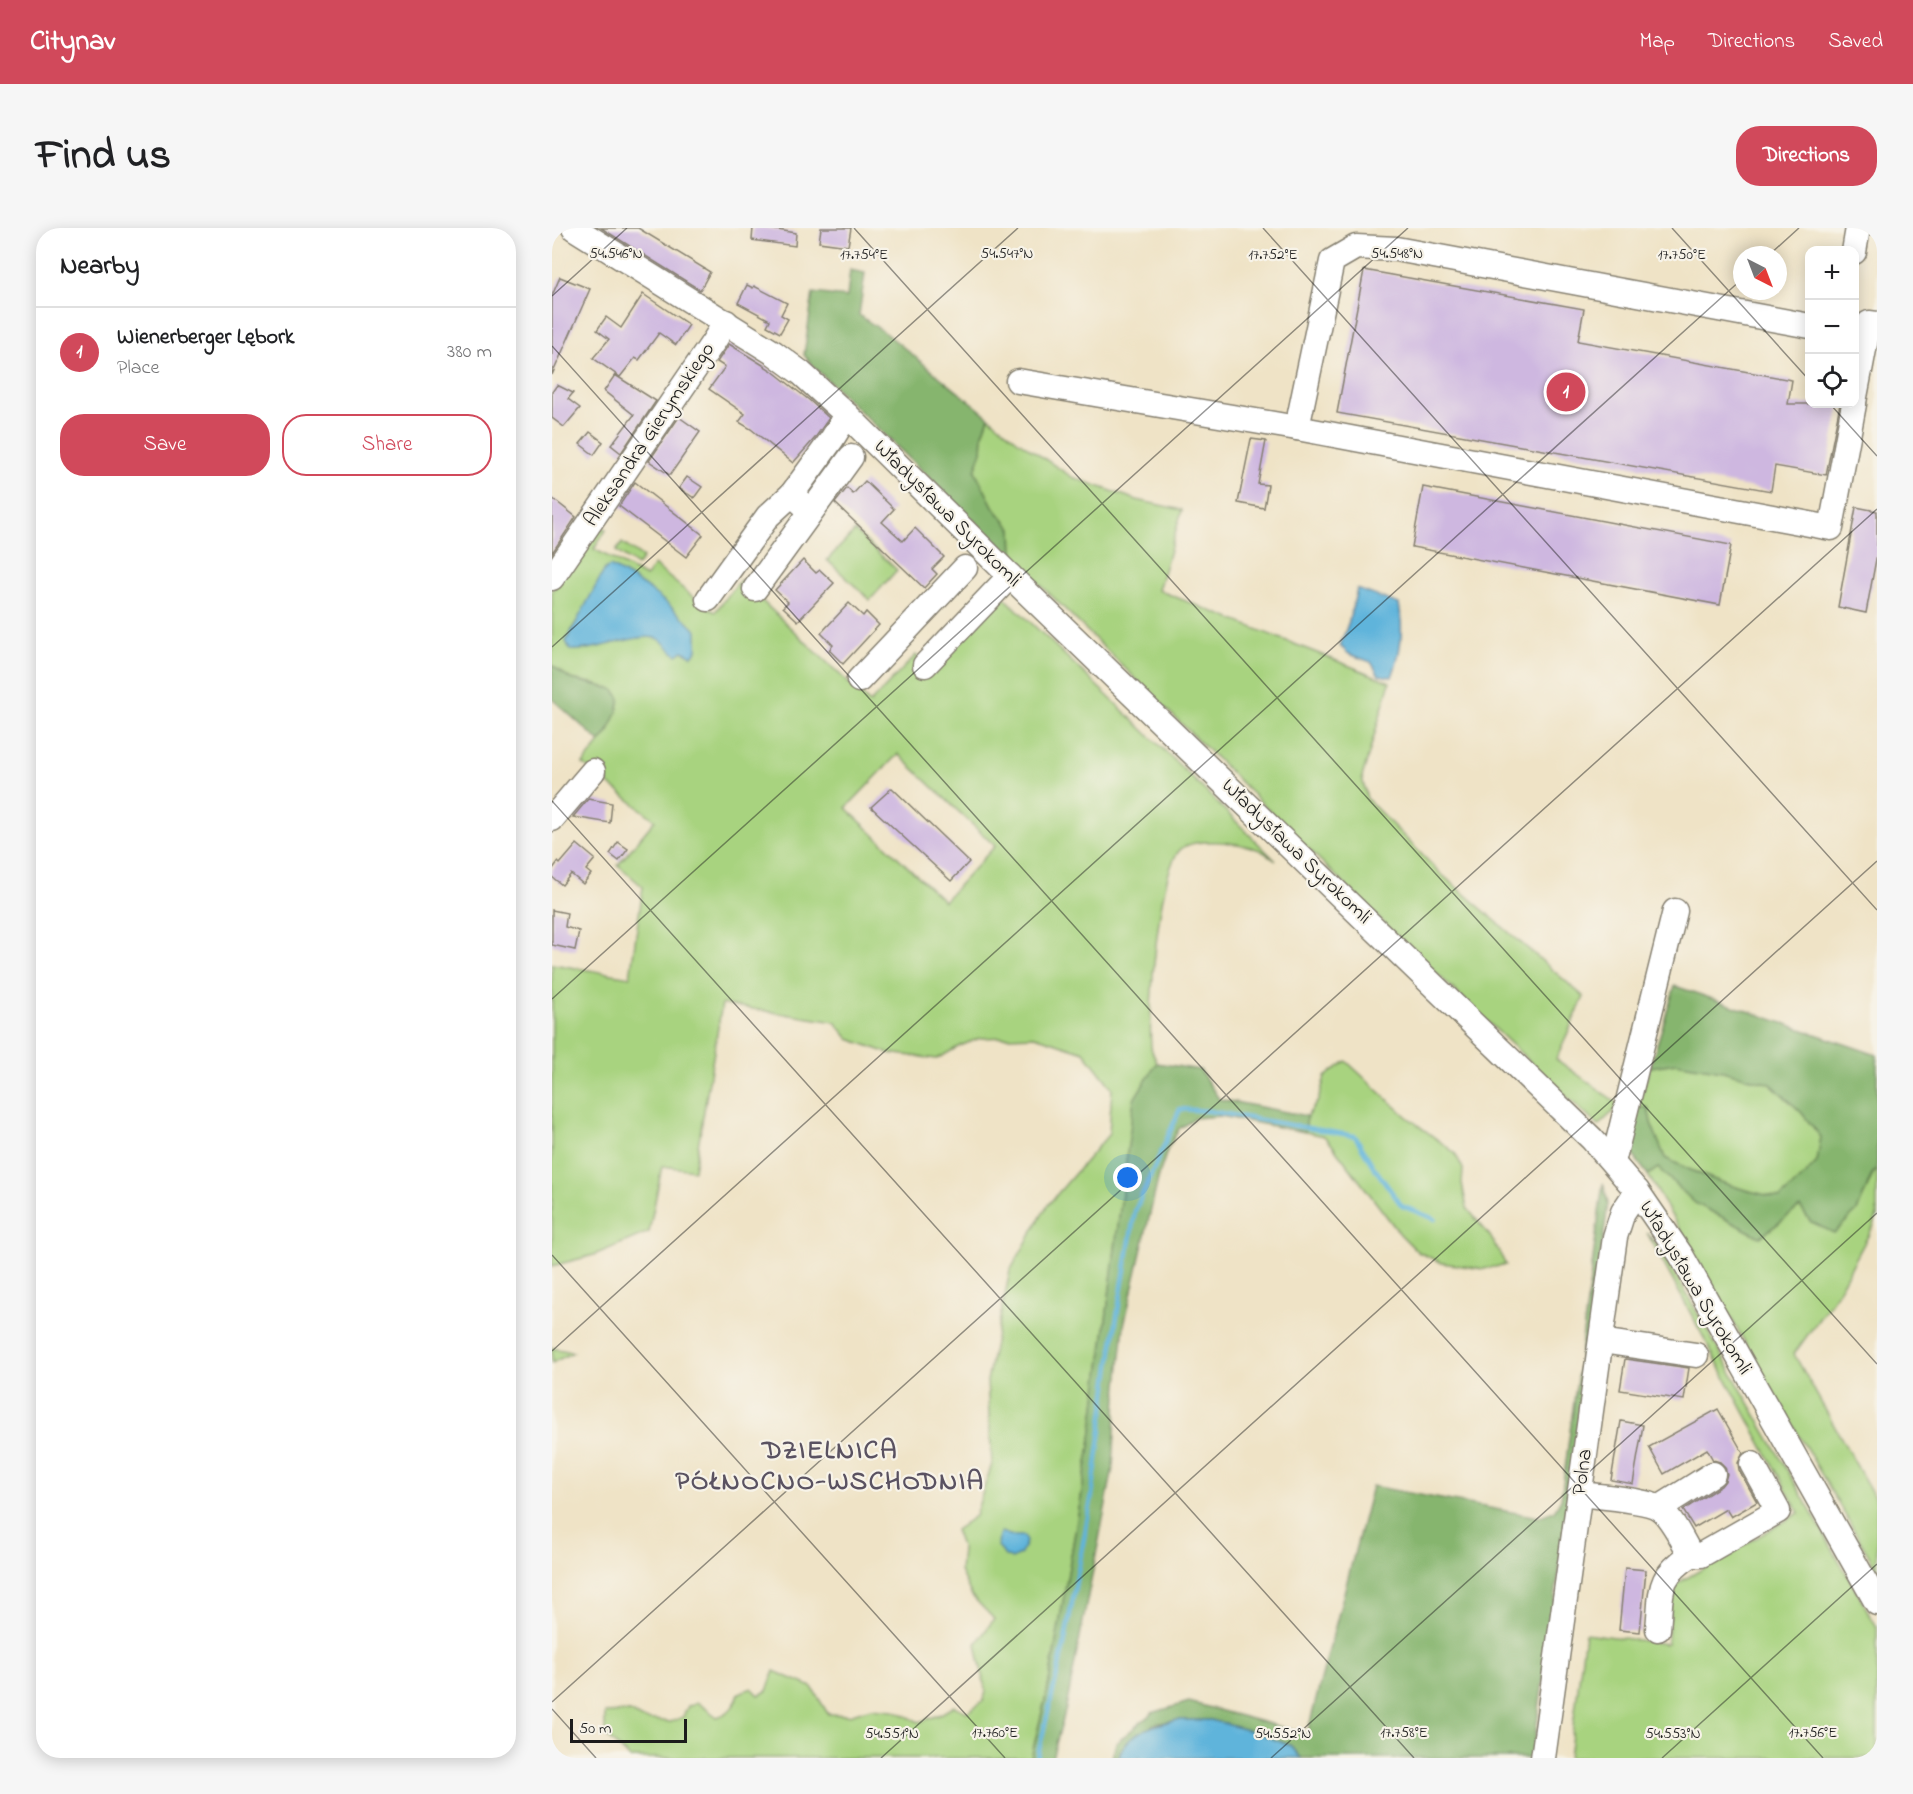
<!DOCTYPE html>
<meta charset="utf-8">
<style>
body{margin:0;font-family:"Indie Flower",sans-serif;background:#f6f6f6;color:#202124}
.controls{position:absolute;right:18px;top:18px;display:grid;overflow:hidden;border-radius:12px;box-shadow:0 3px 15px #0003}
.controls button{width:54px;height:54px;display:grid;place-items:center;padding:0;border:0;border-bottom:2px solid #e0e0e0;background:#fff;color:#202124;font:30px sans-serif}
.compass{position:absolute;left:1181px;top:18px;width:54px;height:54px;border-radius:50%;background:#fff;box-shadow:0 3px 15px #0003;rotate:138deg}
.scale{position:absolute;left:18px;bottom:15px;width:117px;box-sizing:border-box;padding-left:6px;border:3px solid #1c1c1c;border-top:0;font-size:16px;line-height:21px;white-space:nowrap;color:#1c1c1c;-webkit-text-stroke:4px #f7f3e8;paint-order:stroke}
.you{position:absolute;left:576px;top:950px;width:21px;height:21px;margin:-15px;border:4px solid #fff;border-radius:50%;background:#1a73e8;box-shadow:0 0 0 9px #1a73e833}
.badge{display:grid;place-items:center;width:39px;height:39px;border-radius:50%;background:#d1495b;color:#fff;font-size:20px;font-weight:700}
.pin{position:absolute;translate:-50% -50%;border:3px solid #fff;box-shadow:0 2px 6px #0006}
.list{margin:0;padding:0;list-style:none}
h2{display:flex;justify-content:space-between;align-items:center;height:78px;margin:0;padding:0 24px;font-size:26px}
h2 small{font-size:20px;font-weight:400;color:#757577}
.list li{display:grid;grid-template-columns:39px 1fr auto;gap:18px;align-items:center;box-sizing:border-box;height:90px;padding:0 24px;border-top:2px solid #e0e0e0}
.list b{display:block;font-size:22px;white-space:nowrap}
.list p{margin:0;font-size:20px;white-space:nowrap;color:#757577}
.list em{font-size:20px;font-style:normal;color:#757577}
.actions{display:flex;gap:12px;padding:18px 24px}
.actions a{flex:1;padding:14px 0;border:2px solid #d1495b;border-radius:24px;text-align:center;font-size:21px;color:#d1495b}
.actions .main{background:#d1495b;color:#fff}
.icon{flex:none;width:33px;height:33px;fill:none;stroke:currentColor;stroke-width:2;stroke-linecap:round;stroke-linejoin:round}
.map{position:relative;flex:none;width:1325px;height:1530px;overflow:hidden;border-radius:24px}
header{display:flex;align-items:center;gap:36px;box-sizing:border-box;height:84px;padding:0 30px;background:#d1495b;color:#fff}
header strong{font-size:28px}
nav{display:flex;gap:33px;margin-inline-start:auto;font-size:21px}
.intro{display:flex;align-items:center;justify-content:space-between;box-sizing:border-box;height:144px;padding:0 36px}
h1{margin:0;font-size:42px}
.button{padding:15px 27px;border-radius:24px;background:#d1495b;color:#fff;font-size:21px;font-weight:700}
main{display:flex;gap:36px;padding:0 36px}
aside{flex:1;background:#fff;border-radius:24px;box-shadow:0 3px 15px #0003}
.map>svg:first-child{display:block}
</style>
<header>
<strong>Citynav</strong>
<nav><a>Map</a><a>Directions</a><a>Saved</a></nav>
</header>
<div class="intro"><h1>Find us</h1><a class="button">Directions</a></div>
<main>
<aside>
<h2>Nearby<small></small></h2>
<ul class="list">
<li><span class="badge">1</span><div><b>Wienerberger Lębork</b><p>Place</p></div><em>380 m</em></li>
</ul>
<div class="actions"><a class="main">Save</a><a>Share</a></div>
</aside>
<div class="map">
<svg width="1325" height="1530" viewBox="0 0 1325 1530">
<rect width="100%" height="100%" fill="#f7f3e8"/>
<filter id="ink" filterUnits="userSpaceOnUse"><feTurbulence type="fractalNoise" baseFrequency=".0167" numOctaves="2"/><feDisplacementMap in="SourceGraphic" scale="12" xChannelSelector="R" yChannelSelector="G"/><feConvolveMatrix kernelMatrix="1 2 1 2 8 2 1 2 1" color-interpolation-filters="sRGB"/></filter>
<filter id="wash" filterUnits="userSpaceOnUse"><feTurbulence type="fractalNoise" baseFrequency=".008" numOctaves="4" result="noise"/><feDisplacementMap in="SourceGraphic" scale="24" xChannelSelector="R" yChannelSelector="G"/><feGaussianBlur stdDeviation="1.35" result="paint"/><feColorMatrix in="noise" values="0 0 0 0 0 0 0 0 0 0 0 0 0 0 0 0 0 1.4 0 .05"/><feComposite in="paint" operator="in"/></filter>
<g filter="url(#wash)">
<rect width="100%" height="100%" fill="#efe3c6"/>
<!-- green -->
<g fill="#a8d37f" stroke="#62784e" stroke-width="1.5" fill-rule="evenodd">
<path d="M437,189L465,212L520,249L585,272L630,282L606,362L838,454L810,549L815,571L888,645L1032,769L1004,831L1068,877L1046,898L846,709L461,330L460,301L442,280L423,243L430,223L431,206Z"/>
<path d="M46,296L54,302L42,321L94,349L102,337L140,368L163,384L188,352L318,475L364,427L378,443L450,367L607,517L724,633C718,629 712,623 705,621C688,615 644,608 629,621C606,641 596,784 599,818C599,823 603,829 605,835L582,872L538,1218L496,1460L479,1530H78L53,1507V1485L78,1484L91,1491L119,1494L131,1489L136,1478L145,1474L165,1489C178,1485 183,1478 187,1465L200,1460L207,1467L215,1463L222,1443L260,1459L276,1486L297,1487L319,1480L342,1482L367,1494L387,1487L402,1478L415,1484L431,1473L434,1464L424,1416L442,1391L420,1368L408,1343L410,1321L403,1302L423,1288L440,1236L435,1153L458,1043L495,978L557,906L560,860L532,824L483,808L428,810L408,818L385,831L336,825L297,811L283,794L170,776L142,942L110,938L97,1004L42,1027L0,1038V736L78,749L91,659L66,637L103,592L31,536L58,502L45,456L19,451L0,437V363ZM346,526L443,618L392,673L294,580Z"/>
<path d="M303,303L345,342L318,372L275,332Z"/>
<path d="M70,315L91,330L85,338L64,323Z"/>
<path d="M794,833L854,888L903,925L911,941L910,956L915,980L938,1008L954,1037L931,1041L890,1035L866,1024L848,1006L781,918L772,908L753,904L755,888L766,873L773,849Z"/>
<path d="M1124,835L1171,843L1219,856L1249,884L1269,909L1265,934L1248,952L1228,970C1186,962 1151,949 1113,930L1099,895L1096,880L1086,878L1098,839Z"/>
<path d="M1106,940L1143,975L1208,1009L1248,979L1259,994L1305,983L1322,944L1325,943V988L1322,997L1284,1067L1242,1126L1325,1274V1342L1096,947Z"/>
<path d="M1095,1005L1109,1021L1325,1399V1530H1017L1033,1405L1115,1416L1121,1358L1247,1285Z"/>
<path d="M0,1120L21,1124L0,1135Z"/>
</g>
<!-- forest -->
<g fill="#86b56e" stroke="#516845" stroke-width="1.5">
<path d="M298,42L313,45L307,87L335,106L437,189L431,206L430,223L423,243L442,280L460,301L461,330L264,141L252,127L261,65L295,69Z"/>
<path d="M0,437L19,451L61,461L68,470C65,488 60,500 48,514L0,471Z"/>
<path d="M1123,758L1325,827V943L1321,944L1305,983L1282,1005L1259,994L1248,979L1208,1009L1143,975L1106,940L1096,947L1081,927L1083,888L1086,878L1096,880L1099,895L1113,930C1151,949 1185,962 1228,970L1248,952L1265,934L1269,909L1249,884L1219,856L1171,843L1124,835L1098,839Z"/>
<path d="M605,835L648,842L667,871L755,888L753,904L668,888L643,890L627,901L616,920L607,947L572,1097L565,1168L561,1240L514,1480L500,1530H479L496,1460L538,1218L582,871Z"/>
<path d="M1051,955L1056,975L1006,1349L980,1530H749L739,1518L706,1505L659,1492H626L602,1496L568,1523L567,1530H560L564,1515L600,1485L637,1474L755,1506L820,1258L986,1289L1002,1283L1009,1271Z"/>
</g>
<!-- water -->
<g fill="#5eb4db" stroke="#3d687c" stroke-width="1.5">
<path d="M58,338C93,356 117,375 145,403V422L140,428L131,423L125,427C119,423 113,415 107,411C89,403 41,425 18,422L14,413L53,341Z"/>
<path d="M805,361L847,376C852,402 849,424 840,449L827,447L819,434L797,426L788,418L797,393Z"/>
<path d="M449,1304L461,1308H472L474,1314L469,1326L460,1331L453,1328L446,1318L447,1307Z"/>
<path d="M625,1492H659L706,1505L739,1518L749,1530H567C572,1505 604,1496 625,1492Z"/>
</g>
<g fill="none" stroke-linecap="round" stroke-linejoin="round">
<!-- stream -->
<path stroke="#5eb4db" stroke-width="4.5" d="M485,1530L512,1418L540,1267L564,1094L583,983L628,881L657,883L803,908L821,938L850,978L883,991"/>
</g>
<g id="blocks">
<!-- building -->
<g fill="#ceb7e0">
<path d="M49,0H86L158,44L148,62Z"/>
<path d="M201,0H213L244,5L243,18L200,12Z"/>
<path d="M269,0H299L296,18L267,14Z"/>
<path d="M812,42L1032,81L1026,113L1240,152L1236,176H1288L1274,247L1223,238L1219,263L785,185Z"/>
<path d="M8,49L38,61L0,147V68Z"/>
<path d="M195,57L201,60L202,58L235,75L229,87L236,91L228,105L215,98L218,92L186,75Z"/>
<path d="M91,66L137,97L124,117L107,105L87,132L83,130L68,149L41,130L57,111L45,102L54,89L69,100Z"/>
<path d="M177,116L219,142L257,172L277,190L263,210L241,235L199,201L187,194L193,186L157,161L173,139L165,134Z"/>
<path d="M63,147L104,173L69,225L59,217L82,187L52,163Z"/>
<path d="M5,157L21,165L16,171L28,180L12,199L0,190V164Z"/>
<path d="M127,189L148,204L118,247L97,233Z"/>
<path d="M38,204L51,214L42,227L28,216Z"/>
<path d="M699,211L714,213L706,256L716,257L712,280L686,275Z"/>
<path d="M135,249L150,259L142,270L127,260Z"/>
<path d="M313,253L342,281L330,294L351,313L363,300L392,329L380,341L385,346L372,360L283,275L295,260L301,266Z"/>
<path d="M83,254L151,307L134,329L67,278Z"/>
<path d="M871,259L1179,317L1168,377L860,319Z"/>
<path d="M0,270L24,289L0,325Z"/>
<path d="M1304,279L1325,283V326L1314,385L1286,379Z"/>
<path d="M251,332L264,345L268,342L282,355L246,393L231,379L236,374L223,362Z"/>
<path d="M297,375L311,388L314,384L327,397L291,436L277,422L281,417L269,405Z"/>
<path d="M340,560L417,634L399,653L319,579Z"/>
<path d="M36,571L60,575L58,595L21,589Z"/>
<path d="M66,614L76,621L67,633L58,626Z"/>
<path d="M25,616L43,631L34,642L39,646L31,656L19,646L10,657L0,649V642L6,634L8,636Z"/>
<path d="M0,682L15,685L13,699L27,703L23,722L0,717Z"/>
<path d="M1073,1131L1137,1140L1132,1172L1068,1162Z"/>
<path d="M1166,1181L1191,1225L1186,1235L1187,1242L1205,1274L1179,1289L1174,1281L1142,1300L1131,1282L1169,1258L1173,1253L1175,1246L1173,1239L1168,1234L1161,1232L1155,1221L1112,1246L1097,1219Z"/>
<path d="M1069,1193L1091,1197L1081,1256L1059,1252Z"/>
<path d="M1073,1340L1094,1342L1088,1404L1067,1402Z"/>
</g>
</g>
</g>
<g filter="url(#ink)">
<use href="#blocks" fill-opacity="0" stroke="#868071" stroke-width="1.5"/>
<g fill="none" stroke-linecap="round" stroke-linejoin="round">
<!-- minor casing -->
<g stroke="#868071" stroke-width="27">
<g id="minor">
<path d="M22,0L222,125L249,145L295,187L458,348L1040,911L1085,963L1129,1027L1325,1375"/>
<path d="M1302,24L1306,0"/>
<path d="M466,153L745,200L780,33L804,19L844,21L1258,98"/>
<path d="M1302,174L1317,95L1325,96"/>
<path d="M745,200L1279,300L1302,176"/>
<path d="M251,276L240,266L280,211L295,187"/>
<path d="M0,350L162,113L174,94"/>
<path d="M203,361L299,229"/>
<path d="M156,371L216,288L240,266"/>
<path d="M373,437L458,348"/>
<path d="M307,452L413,340"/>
<path d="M0,591L41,543"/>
<path d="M1061,934L1123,683"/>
<path d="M1049,1113L1144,1127"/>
<path d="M1028,1266C1044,1268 1095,1272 1107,1280C1120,1289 1131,1314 1139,1327H1149L1226,1283L1200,1236"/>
<path d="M1107,1280L1161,1246"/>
<path d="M1106,1401C1110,1362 1104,1350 1139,1327"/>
<path d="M991,1530L1063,1009L1071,984L1085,963"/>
</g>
</g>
<!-- minor -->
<use href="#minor" stroke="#fff" stroke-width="24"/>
</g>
</g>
<!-- ticks -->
<path fill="none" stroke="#1c1c1c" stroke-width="1.5" stroke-opacity="0.45" d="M302,0L1325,1136M711,0L1325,682M1120,0L1258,153M1217,27L1247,0M0,68L75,0M0,118L1271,1530M1278,176L1325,228M0,419L466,0M0,573L862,1530M0,771L856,0M0,1027L453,1530M0,1123L1190,51M0,1474L1325,281M0,1481L44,1530M329,1530L1325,633M719,1530L1325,985M1110,1530L1325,1336"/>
<g text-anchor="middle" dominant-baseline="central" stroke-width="4.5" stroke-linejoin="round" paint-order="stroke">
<!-- street labels -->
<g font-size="21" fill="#1c1c1c" stroke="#f7f3e8">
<text transform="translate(98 207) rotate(-56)">Aleksandra Gierymskiego</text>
<text transform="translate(395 286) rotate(45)">Władysława Syrokomli</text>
<text transform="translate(744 624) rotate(44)">Władysława Syrokomli</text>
<text transform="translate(1143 1060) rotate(59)">Władysława Syrokomli</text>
<text transform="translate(1031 1244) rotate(-82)">Polna</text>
</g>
<!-- district labels -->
<g font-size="27" font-weight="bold" letter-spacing="1.5" fill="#5a5261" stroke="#f7f3e8">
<text x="278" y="1223">DZIELNICA<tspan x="278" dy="31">PÓŁNOCNO-WSCHODNIA</tspan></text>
</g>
</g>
<g font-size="15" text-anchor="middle" fill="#1c1c1c" stroke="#f7f3e8" stroke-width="4.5" stroke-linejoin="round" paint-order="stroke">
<text x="64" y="30">54.546°N</text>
<text x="455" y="30">54.547°N</text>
<text x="845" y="30">54.548°N</text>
<text x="312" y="31">17.754°E</text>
<text x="721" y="31">17.752°E</text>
<text x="1130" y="31">17.750°E</text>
<text x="443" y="1509">17.760°E</text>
<text x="852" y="1509">17.758°E</text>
<text x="1261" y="1509">17.756°E</text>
<text x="340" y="1510">54.551°N</text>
<text x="731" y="1510">54.552°N</text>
<text x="1121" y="1510">54.553°N</text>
</g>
</svg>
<div class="controls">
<button>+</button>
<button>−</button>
<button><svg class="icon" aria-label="locate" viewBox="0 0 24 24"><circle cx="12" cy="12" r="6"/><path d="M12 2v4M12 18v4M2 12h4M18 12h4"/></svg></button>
</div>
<svg class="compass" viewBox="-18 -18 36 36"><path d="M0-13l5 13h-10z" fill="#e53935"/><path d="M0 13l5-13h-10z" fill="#757577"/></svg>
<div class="scale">50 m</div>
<div class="you"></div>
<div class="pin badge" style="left:1014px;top:164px">1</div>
</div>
</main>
